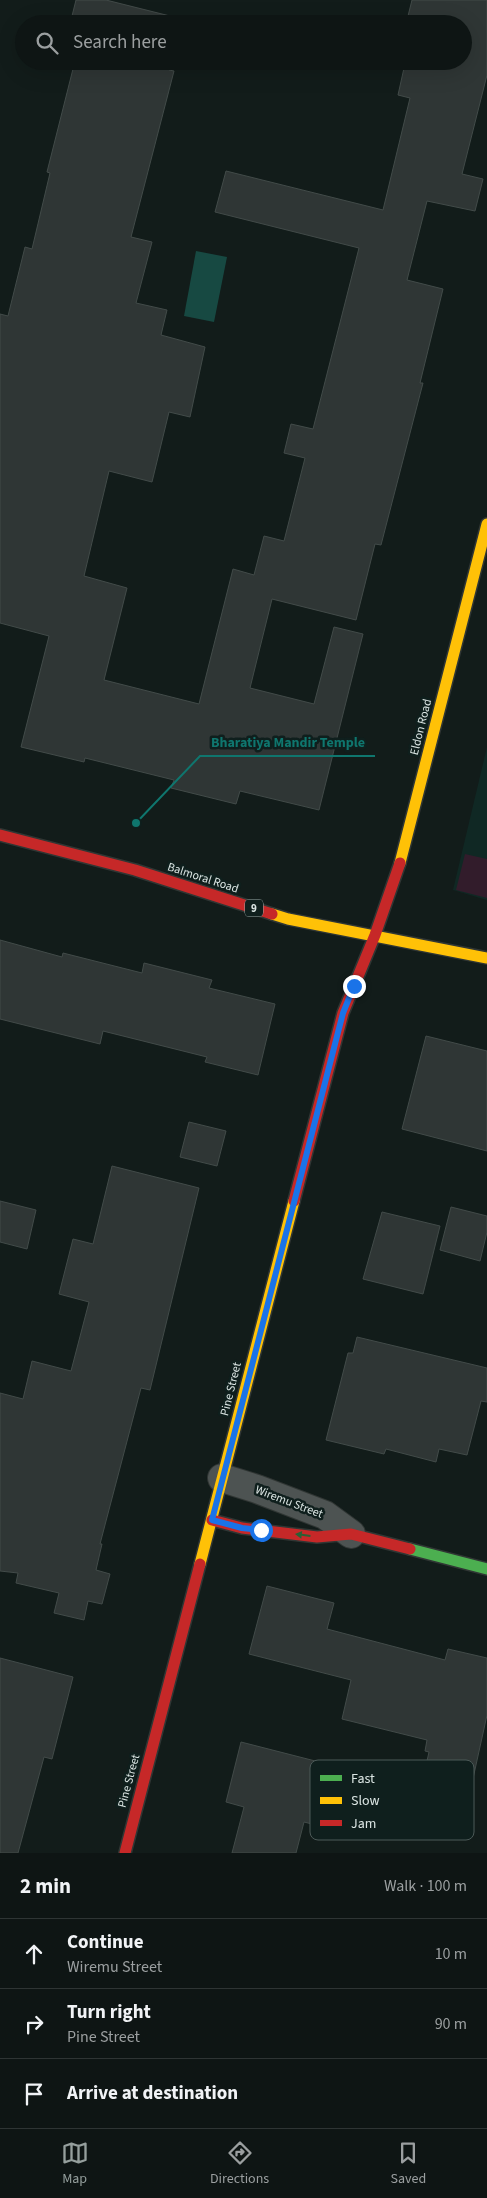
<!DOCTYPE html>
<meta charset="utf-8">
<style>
body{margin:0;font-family:"Source Sans 3",sans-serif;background:#1c2222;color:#f1f3f6}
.stop{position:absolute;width:15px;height:15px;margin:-11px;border:4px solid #1a73e8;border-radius:50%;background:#fff}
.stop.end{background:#1a73e8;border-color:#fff;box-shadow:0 1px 5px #0008}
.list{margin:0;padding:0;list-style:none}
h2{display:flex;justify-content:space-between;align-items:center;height:65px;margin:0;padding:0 20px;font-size:21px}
h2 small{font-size:16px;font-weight:400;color:#9b9fa0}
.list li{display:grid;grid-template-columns:32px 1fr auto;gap:15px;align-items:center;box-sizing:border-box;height:70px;padding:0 20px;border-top:1px solid #2e3434}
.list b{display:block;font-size:19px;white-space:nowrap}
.list p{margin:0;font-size:16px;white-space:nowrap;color:#9b9fa0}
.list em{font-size:16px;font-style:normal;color:#9b9fa0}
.icon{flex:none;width:28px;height:28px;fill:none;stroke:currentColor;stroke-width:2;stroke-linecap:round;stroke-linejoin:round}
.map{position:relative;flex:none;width:487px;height:1853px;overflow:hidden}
.search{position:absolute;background:#0e1514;box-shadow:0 5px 20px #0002;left:15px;right:15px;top:15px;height:55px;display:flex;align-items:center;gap:12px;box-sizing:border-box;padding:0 18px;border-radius:28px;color:#9b9fa0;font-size:19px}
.sheet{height:275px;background:#0e1514}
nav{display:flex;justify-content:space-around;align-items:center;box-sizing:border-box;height:70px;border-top:1px solid #2e3434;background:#0e1514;font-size:14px;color:#9b9fa0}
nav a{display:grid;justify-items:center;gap:2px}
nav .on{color:#959f9d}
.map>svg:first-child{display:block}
</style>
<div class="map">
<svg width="487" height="1853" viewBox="0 0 487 1853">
<rect width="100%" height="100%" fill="#121c1a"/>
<!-- built -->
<path fill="#102824" d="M487,747V900L453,890Z"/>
<!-- green -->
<path fill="#321c2b" d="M465,854L487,859V898L456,890Z"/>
<!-- water -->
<path fill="#174942" d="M196,251L227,257L214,322L184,316Z"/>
<!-- building -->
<g fill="#2f3635" stroke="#424b49">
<path d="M76,0H106L182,19L181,24H70Z"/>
<path d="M412,0H487V75L462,174L483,179L475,211L427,201L407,280L443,289L420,383H423L381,545L375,544L356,620L272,599L250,688L314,704L334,627L363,634L319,810L240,791L236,804L171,788L174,780L85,758L84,762L21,747L49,636L0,623V314L8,316L25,247L32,249L50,173L47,172L75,61H172L169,70L174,71L131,237L152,242L136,303L167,310L161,335L205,347L190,417L169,412L152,482L109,471L84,576L127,588L104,680L199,704L233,569L254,575L264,536L284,541L305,458L284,453L291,424L313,429L359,248L215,212L226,171L383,210L410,98L398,95L404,68L396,66L397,61H463V24H406Z"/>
<path d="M0,940L62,957L63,953L142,973L144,963L212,980L209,988L275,1004L258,1075L205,1062L207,1057L103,1031L100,1044L0,1019Z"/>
<path d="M426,1036L487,1051V1151L402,1129Z"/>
<path d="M189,1122L226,1131L217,1166L180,1157Z"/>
<path d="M112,1166L199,1188L150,1390L141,1388L100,1544H102L96,1570L110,1574L102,1604L88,1601L84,1620L54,1613L59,1593L16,1583L18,1573L0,1571V1393L23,1399L32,1361L71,1371L89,1302L59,1294L73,1239L93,1244Z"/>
<path d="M0,1201L36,1210L27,1249L0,1242Z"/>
<path d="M451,1207L487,1216V1232L480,1261L440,1250Z"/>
<path d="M382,1212L440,1226L423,1294L363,1279Z"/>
<path d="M357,1337L487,1368V1402L481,1401L467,1455L439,1449L436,1462L386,1449L384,1454L326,1440L348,1353H353Z"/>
<path d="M267,1586L334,1603L327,1629L445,1660L448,1649L487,1658V1715L461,1833L413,1823L429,1752L425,1751L427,1740L342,1719L351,1680L249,1654Z"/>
<path d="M0,1658L73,1677L52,1759L44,1757L18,1853H0Z"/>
<path d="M241,1742L327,1764L312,1824L304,1822L296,1853H232L244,1807L226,1802Z"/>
</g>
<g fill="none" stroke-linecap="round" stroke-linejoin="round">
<!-- street casing -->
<g stroke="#303634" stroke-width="30">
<path id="street" d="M222,1478L257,1489L325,1515L351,1534"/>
</g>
<!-- fast casing -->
<g stroke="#303634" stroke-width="14">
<path id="fast" d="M410,1549L487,1569"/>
</g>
<!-- slow casing -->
<g stroke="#303634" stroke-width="14">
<g id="slow">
<path d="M400,863L487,524"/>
<path d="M272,914L288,919L487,958"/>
<path d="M200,1564L294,1201"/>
</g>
</g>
<!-- jam casing -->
<g stroke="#303634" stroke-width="14">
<g id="jam">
<path d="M0,835L135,870L272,914"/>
<path d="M294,1201L343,1013L375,935L400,863"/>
<path d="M212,1520L242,1528L317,1537L351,1534L410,1549"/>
<path d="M125,1853L200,1564"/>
</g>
</g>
<!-- street -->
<use href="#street" stroke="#4d5352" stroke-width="28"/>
<!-- fast -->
<use href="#fast" stroke="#4caf50" stroke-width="11"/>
<!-- slow -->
<use href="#slow" stroke="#ffc107" stroke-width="11"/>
<!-- jam -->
<use href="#jam" stroke="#c62828" stroke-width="11"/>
</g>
<!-- one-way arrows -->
<defs><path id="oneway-solid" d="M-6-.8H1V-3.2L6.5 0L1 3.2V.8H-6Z" transform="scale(1.25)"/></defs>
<use fill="#2a6034" href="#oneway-solid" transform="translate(303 1535) rotate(-173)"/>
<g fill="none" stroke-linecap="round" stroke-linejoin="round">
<!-- route -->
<path stroke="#1a73e8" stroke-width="6" d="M261,1530L242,1528L212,1520L343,1013L354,986"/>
</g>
<g text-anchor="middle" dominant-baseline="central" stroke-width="5" stroke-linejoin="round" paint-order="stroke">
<!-- shield labels -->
<rect fill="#0f1f1d" stroke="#9eaaa8" stroke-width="1" x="245" y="899.5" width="18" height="17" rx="4"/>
<g font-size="11" font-weight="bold" fill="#dbe5e3">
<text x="254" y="908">9</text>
</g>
<!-- street labels -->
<g font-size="12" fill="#dbe5e3" stroke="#0f1f1d">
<text transform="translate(421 727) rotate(-76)">Eldon Road</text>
<text transform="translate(203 878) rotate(18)">Balmoral Road</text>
<text transform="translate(231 1389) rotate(-76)">Pine Street</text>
<text transform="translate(289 1502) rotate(21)">Wiremu Street</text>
<text transform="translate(129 1781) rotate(-75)">Pine Street</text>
</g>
</g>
<!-- legend -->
<rect x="310" y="1760" width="164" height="80" rx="8" fill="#0f1f1d" stroke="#4c5a58" stroke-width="1"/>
<rect x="320" y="1775" width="22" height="6" fill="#4caf50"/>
<rect x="320" y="1797" width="22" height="7" fill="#ffc107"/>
<rect x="320" y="1820" width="22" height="6" fill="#c62828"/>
<g font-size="14" fill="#dbe5e3">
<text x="351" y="1783">Fast</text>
<text x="351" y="1805">Slow</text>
<text x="351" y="1828">Jam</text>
</g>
<!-- callouts -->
<path fill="none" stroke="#0f766e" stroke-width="2" d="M136 823L200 756H375"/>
<circle fill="#0f766e" stroke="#0f1f1d" stroke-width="2" cx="136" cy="823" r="5"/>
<g font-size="14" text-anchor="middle" font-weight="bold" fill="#0f766e" stroke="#0f1f1d" stroke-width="5" stroke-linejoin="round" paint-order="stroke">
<text x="288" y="747">Bharatiya Mandir Temple</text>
</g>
</svg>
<div class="stop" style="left:261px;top:1530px"></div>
<div class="stop end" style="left:354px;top:986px"></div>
<div class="search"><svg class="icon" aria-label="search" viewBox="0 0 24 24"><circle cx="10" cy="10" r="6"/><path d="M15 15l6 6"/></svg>Search here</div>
</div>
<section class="sheet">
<h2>2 min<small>Walk · 100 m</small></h2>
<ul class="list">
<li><svg class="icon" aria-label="ahead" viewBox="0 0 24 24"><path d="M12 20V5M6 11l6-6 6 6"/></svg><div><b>Continue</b><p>Wiremu Street</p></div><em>10 m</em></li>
<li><svg class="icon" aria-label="right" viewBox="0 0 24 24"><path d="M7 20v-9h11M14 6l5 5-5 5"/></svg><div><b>Turn right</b><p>Pine Street</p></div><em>90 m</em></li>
<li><svg class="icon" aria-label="arrive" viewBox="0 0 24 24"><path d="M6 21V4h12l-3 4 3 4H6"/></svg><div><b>Arrive at destination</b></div></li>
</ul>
</section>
<nav>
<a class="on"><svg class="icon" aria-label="map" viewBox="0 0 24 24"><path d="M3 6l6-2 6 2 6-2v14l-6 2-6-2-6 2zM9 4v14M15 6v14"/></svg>Map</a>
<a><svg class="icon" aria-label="directions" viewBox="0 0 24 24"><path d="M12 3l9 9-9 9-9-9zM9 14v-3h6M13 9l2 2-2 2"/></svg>Directions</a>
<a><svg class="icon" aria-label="saved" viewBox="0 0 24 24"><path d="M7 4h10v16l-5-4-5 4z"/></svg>Saved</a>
</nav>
